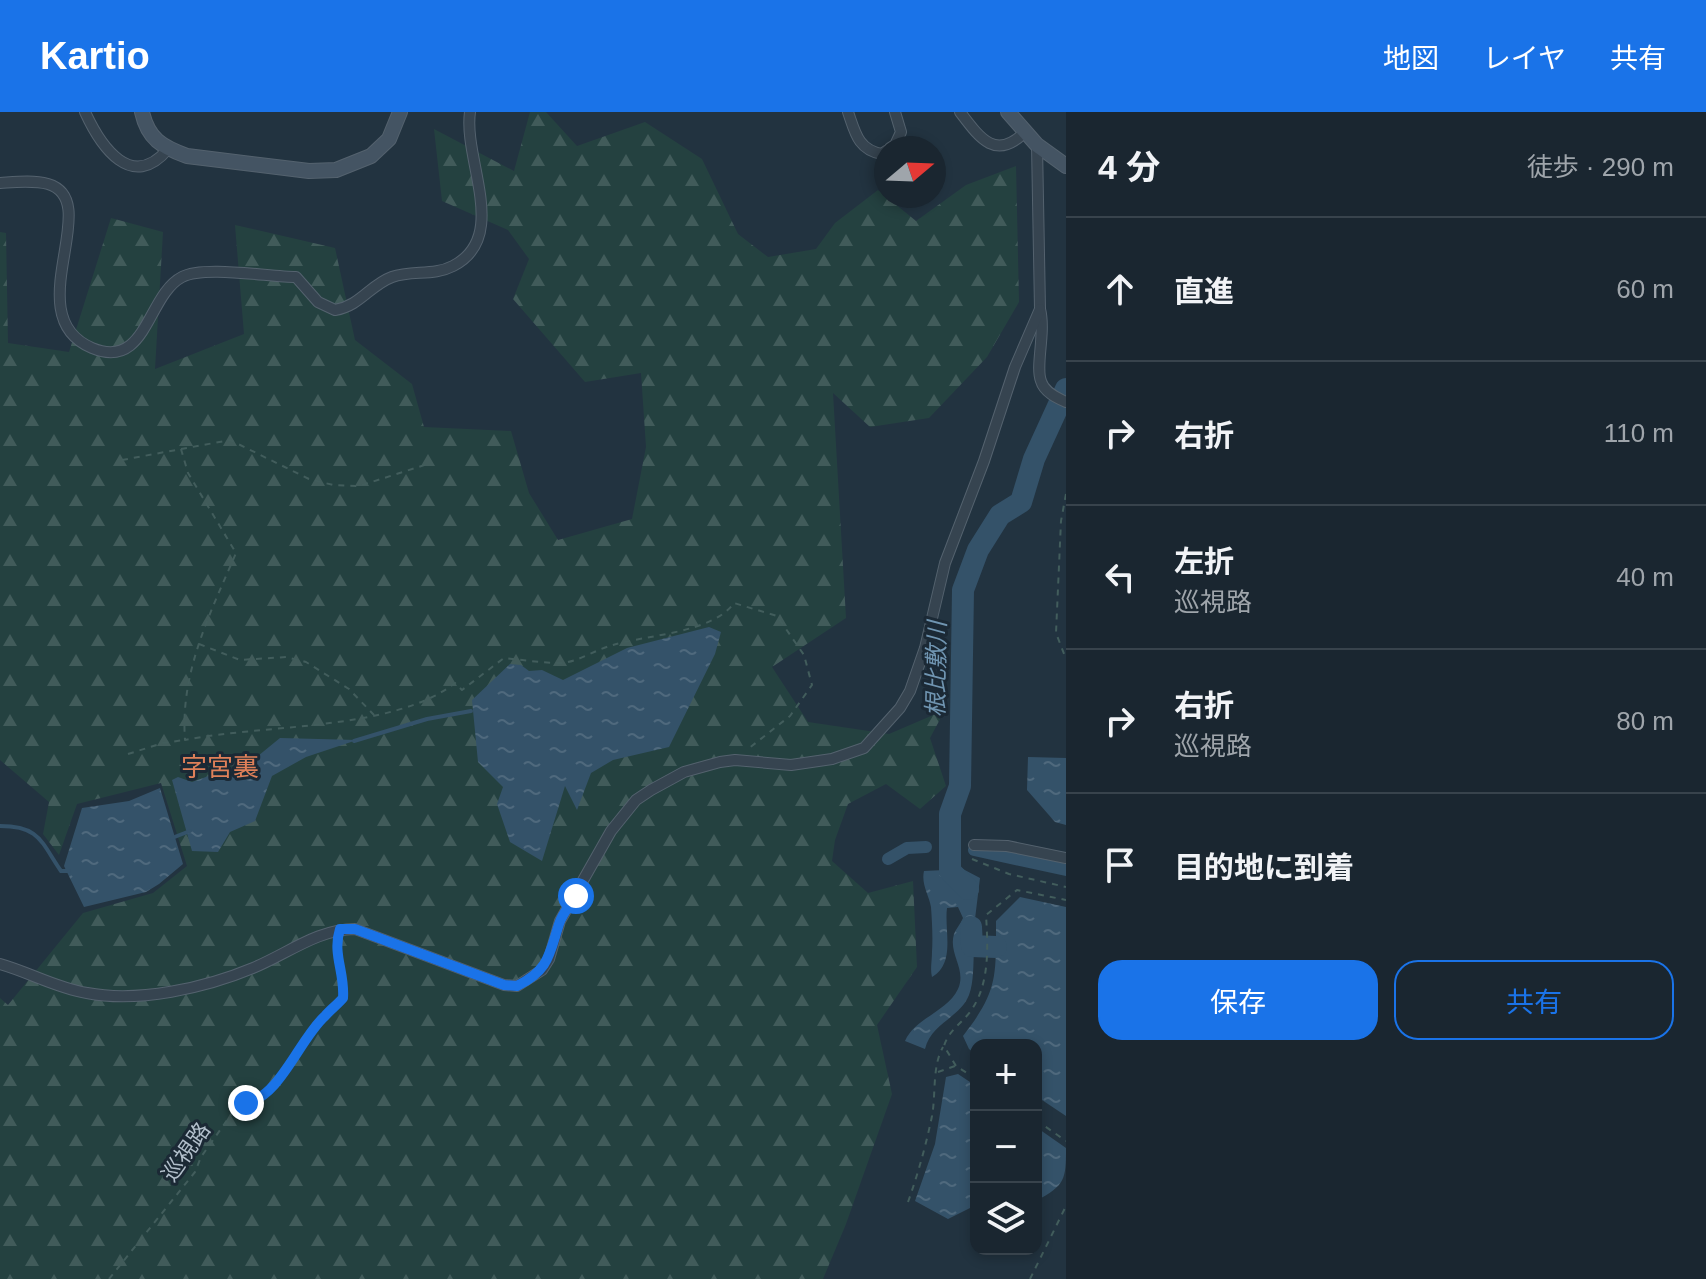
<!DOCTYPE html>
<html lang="ja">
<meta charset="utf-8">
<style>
body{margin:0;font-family:Helvetica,"Noto Sans JP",sans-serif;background:#232e38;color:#f1f3f6}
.controls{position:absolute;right:24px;bottom:24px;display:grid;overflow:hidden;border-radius:16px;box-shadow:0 4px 12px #0003}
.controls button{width:72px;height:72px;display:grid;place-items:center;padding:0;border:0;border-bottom:2px solid #38434c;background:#1a2630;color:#f1f3f6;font:40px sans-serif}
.compass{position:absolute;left:874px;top:24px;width:72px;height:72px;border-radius:50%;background:#1a2630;box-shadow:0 4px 12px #0003;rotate:71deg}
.stop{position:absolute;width:24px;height:24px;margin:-18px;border:6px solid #1a73e8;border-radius:50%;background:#fff}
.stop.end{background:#1a73e8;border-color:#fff;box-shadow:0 2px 8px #0008}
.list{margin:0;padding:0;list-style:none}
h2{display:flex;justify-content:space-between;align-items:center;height:104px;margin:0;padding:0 32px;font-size:34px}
h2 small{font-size:26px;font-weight:400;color:#9fa5ab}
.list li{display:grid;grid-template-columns:52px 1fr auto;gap:24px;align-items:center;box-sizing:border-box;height:144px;padding:0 32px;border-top:2px solid #38434c}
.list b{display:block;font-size:30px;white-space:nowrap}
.list p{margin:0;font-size:26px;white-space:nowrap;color:#9fa5ab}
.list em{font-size:26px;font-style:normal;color:#9fa5ab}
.actions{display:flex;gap:16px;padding:24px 32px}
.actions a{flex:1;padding:18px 0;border:2px solid #1a73e8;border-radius:24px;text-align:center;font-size:28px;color:#1a73e8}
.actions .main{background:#1a73e8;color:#fff}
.icon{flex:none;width:44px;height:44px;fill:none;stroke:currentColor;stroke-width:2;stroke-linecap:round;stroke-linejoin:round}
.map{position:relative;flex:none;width:1066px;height:1167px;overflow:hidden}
header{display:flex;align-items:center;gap:48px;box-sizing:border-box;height:112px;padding:0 40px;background:#1a73e8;color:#fff}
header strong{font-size:38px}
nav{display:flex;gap:44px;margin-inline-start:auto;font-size:28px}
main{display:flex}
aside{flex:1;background:#1a2630}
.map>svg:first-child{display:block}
</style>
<header>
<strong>Kartio</strong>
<nav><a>地図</a><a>レイヤ</a><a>共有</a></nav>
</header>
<main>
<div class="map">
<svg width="1066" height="1167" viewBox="0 0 1066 1167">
<defs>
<pattern id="forest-firs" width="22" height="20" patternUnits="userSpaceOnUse" patternTransform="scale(2)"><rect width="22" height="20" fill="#244140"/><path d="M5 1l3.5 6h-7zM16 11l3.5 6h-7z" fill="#415b5a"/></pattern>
<pattern id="water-ripples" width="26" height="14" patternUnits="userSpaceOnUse" patternTransform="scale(2)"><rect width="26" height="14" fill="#345269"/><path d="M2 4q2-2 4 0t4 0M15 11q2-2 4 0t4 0" fill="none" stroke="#4f697d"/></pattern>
</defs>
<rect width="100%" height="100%" fill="#223340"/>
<!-- forest -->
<path fill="url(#forest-firs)" d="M530,0H546L577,34L645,10L702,47L738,122L768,145L816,137L835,111L878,78L916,109L966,73L1016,54L1019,190L987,245L929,306L870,315L833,281L846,506L772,555L808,610L889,622L945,598L930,626L946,674L920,697L886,672L848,692L835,728L832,749L868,781L913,769L917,855L877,913L892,982L846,1112L823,1167H0V886L8,893L83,801L153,781L187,754L161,671L77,692L59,743L43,722L49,690L0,648V120L6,121L8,231L69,240L111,106L163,120L155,257L244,222L235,113L335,136L355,228L412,272L424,315L511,319L529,381L558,428L632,407L646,335L641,261L585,270L513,187L529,147L508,118L442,89L434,17L514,59Z"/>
<!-- water -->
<g fill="url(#water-ripples)">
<path d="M709,515L721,520L715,542L669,635L613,648L591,661L577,698L565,674L542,749L510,730L497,692L503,675L478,650L472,588L510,552L521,553L529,559L542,558L563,568L627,536Z"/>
<path d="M280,626L357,628L306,645L272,664L255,709L230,720L218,740L192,739L172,668L178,665L192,670L253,648Z"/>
<path d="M1028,645L1066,646V713L1055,710L1027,678Z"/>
<path d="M160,676L183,752L159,772L146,780L84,795L64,754L82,696L129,689Z"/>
<path d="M946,754L959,755L980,766L974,815L975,828L983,830L982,838L974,839C973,853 974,869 969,883C960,906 931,911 925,937L905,929C915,906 947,900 958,877C967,857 948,842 954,822C956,817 961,811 963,806L958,795L947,796C944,818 956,851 932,865C930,857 932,849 932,840C933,825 932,809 931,795C929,783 921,772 924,759L945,758Z"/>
<path d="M1020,785L1066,795V1004L1036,984V933H976V942L969,937L963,924C998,879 996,865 996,809Z"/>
<path d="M958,962L976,974V1093L948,1107L915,1089L935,1032L946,965Z"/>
<path d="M1036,1015L1066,1036C1066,1068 1065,1073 1036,1089Z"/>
</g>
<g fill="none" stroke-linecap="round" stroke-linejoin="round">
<!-- stream -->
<g stroke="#345269" stroke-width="4">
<path d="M354,629L427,607L471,599"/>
<path d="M0,714C40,714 41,730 61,759H69"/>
<path d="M172,726L190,719"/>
</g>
<!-- canal -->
<g stroke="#345269" stroke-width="12">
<path d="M974,738L1066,758"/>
<path d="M888,747L907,736L926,735"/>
</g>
<!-- river -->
<g stroke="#345269" stroke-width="22">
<path d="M968,777L950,759V702L960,674L963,478L978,438L1000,403L1021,390L1034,347L1066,277"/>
<path d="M971,815L972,834L996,835"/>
</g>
<!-- street casing -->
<g stroke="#54626e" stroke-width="12">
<g id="street">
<path d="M85,0C101,35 132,80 168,37"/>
<path d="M848,0C855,20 858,38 882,42L886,39"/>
<path d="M960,0C979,25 995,49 1024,21"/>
<path d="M1037,33L1040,197C1046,221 1035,254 1041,269C1044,280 1057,286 1066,290"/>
<path d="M890,36L895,33L901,20L895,0"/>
<path d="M0,71C16,70 33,68 48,72C106,89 16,204 92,236C147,259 147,183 182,165C204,153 269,165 296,165L318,190L335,198C360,194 370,173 392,165C412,158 434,164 453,154C510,125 463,48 470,0"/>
<path d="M974,733L1007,734L1066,746"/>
<path d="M0,852C29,860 56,876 87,881C138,891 205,876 253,856C287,842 318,817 355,817L504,873L517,874L542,858L549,847L560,809L611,719L636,688L651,678L684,660L720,650L735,648L791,653L832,647L864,636L900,596L910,579L925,536L945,451L984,349L1015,255L1040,197"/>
</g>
</g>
<!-- secondary casing -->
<g stroke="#54626e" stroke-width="16">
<g id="secondary">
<path d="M142,0C148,27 162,35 187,44L309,59L336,58L371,44L389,27L400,0"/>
<path d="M1008,0L1037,33L1066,54"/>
</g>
</g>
<!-- path -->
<g stroke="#425d5c" stroke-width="2" stroke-dasharray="6 6" stroke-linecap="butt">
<path d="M181,337L188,361L236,441C210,502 180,560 185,628C263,612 394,619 455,571L462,578L504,546C523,548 542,551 560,551C577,551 596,537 613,533C646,523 713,521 734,491L777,504L804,543L812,573L790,604L748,637"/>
<path d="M122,348L230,328L309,367L333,373L359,374L431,351"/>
<path d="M1066,382L1061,409L1056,521L1066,547"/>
<path d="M199,532L240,548L286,545L306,550L349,577L374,603"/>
<path d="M128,642L163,631L184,628"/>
<path d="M972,747L1009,762L1066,775"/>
<path d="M938,960L955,954"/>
<path d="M976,967L956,954L944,934C949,918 960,913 970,900C990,873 988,835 986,803L1017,778L1066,788"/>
<path d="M1036,1008L1066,1029"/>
<path d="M908,1090C918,1062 926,1033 932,1004C936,983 932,954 943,935"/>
<path d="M109,1167L195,1060L201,1045L235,997L246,991L258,989L274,973L324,904L343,886L345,869L336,829"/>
<path d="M1030,1167L1066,1094"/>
</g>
<!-- street -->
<use href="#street" stroke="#364450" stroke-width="10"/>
<!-- secondary -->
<use href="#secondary" stroke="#445463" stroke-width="14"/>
</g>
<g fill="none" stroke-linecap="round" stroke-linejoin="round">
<!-- route -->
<path stroke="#1a73e8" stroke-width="10" d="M246,991C280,985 300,926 325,904C331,897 337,893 343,886C345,860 332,842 340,817H355L504,873L517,874C549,858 549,843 559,812C562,802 570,793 576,784"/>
</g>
<g text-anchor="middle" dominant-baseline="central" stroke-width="6" stroke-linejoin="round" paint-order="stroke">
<!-- street labels -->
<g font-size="22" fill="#b2bfcb" stroke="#1b2935">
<text transform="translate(186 1040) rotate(-55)">巡視路</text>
</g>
<!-- water labels -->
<g font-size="24" font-style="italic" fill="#7095b1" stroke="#1b2935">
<text transform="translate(936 557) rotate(-89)">根比敷川</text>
</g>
<!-- quarter labels -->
<g font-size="26" fill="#df8059" stroke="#1b2935">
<text x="220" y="655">字宮裏</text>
</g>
</g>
</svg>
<div class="controls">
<button>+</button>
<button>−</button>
<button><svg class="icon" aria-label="layers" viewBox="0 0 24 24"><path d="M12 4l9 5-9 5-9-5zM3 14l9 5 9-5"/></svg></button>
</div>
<svg class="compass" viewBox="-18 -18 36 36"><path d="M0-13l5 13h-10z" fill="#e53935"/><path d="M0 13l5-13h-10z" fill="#9fa5ab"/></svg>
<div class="stop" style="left:576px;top:784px"></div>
<div class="stop end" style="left:246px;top:991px"></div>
</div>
<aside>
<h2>4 分<small>徒歩 · 290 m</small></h2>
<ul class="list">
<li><svg class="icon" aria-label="ahead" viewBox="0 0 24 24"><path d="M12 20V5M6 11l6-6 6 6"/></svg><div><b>直進</b></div><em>60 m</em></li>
<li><svg class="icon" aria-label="right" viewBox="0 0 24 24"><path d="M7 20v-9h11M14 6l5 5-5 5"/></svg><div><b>右折</b></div><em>110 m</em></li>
<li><svg class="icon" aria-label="left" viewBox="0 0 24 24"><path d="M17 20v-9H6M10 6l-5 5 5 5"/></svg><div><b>左折</b><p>巡視路</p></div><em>40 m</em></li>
<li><svg class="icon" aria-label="right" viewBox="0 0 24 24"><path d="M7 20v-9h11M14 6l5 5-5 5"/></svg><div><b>右折</b><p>巡視路</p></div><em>80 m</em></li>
<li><svg class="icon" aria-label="arrive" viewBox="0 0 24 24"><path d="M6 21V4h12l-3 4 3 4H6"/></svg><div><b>目的地に到着</b></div></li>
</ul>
<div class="actions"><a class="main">保存</a><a>共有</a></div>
</aside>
</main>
